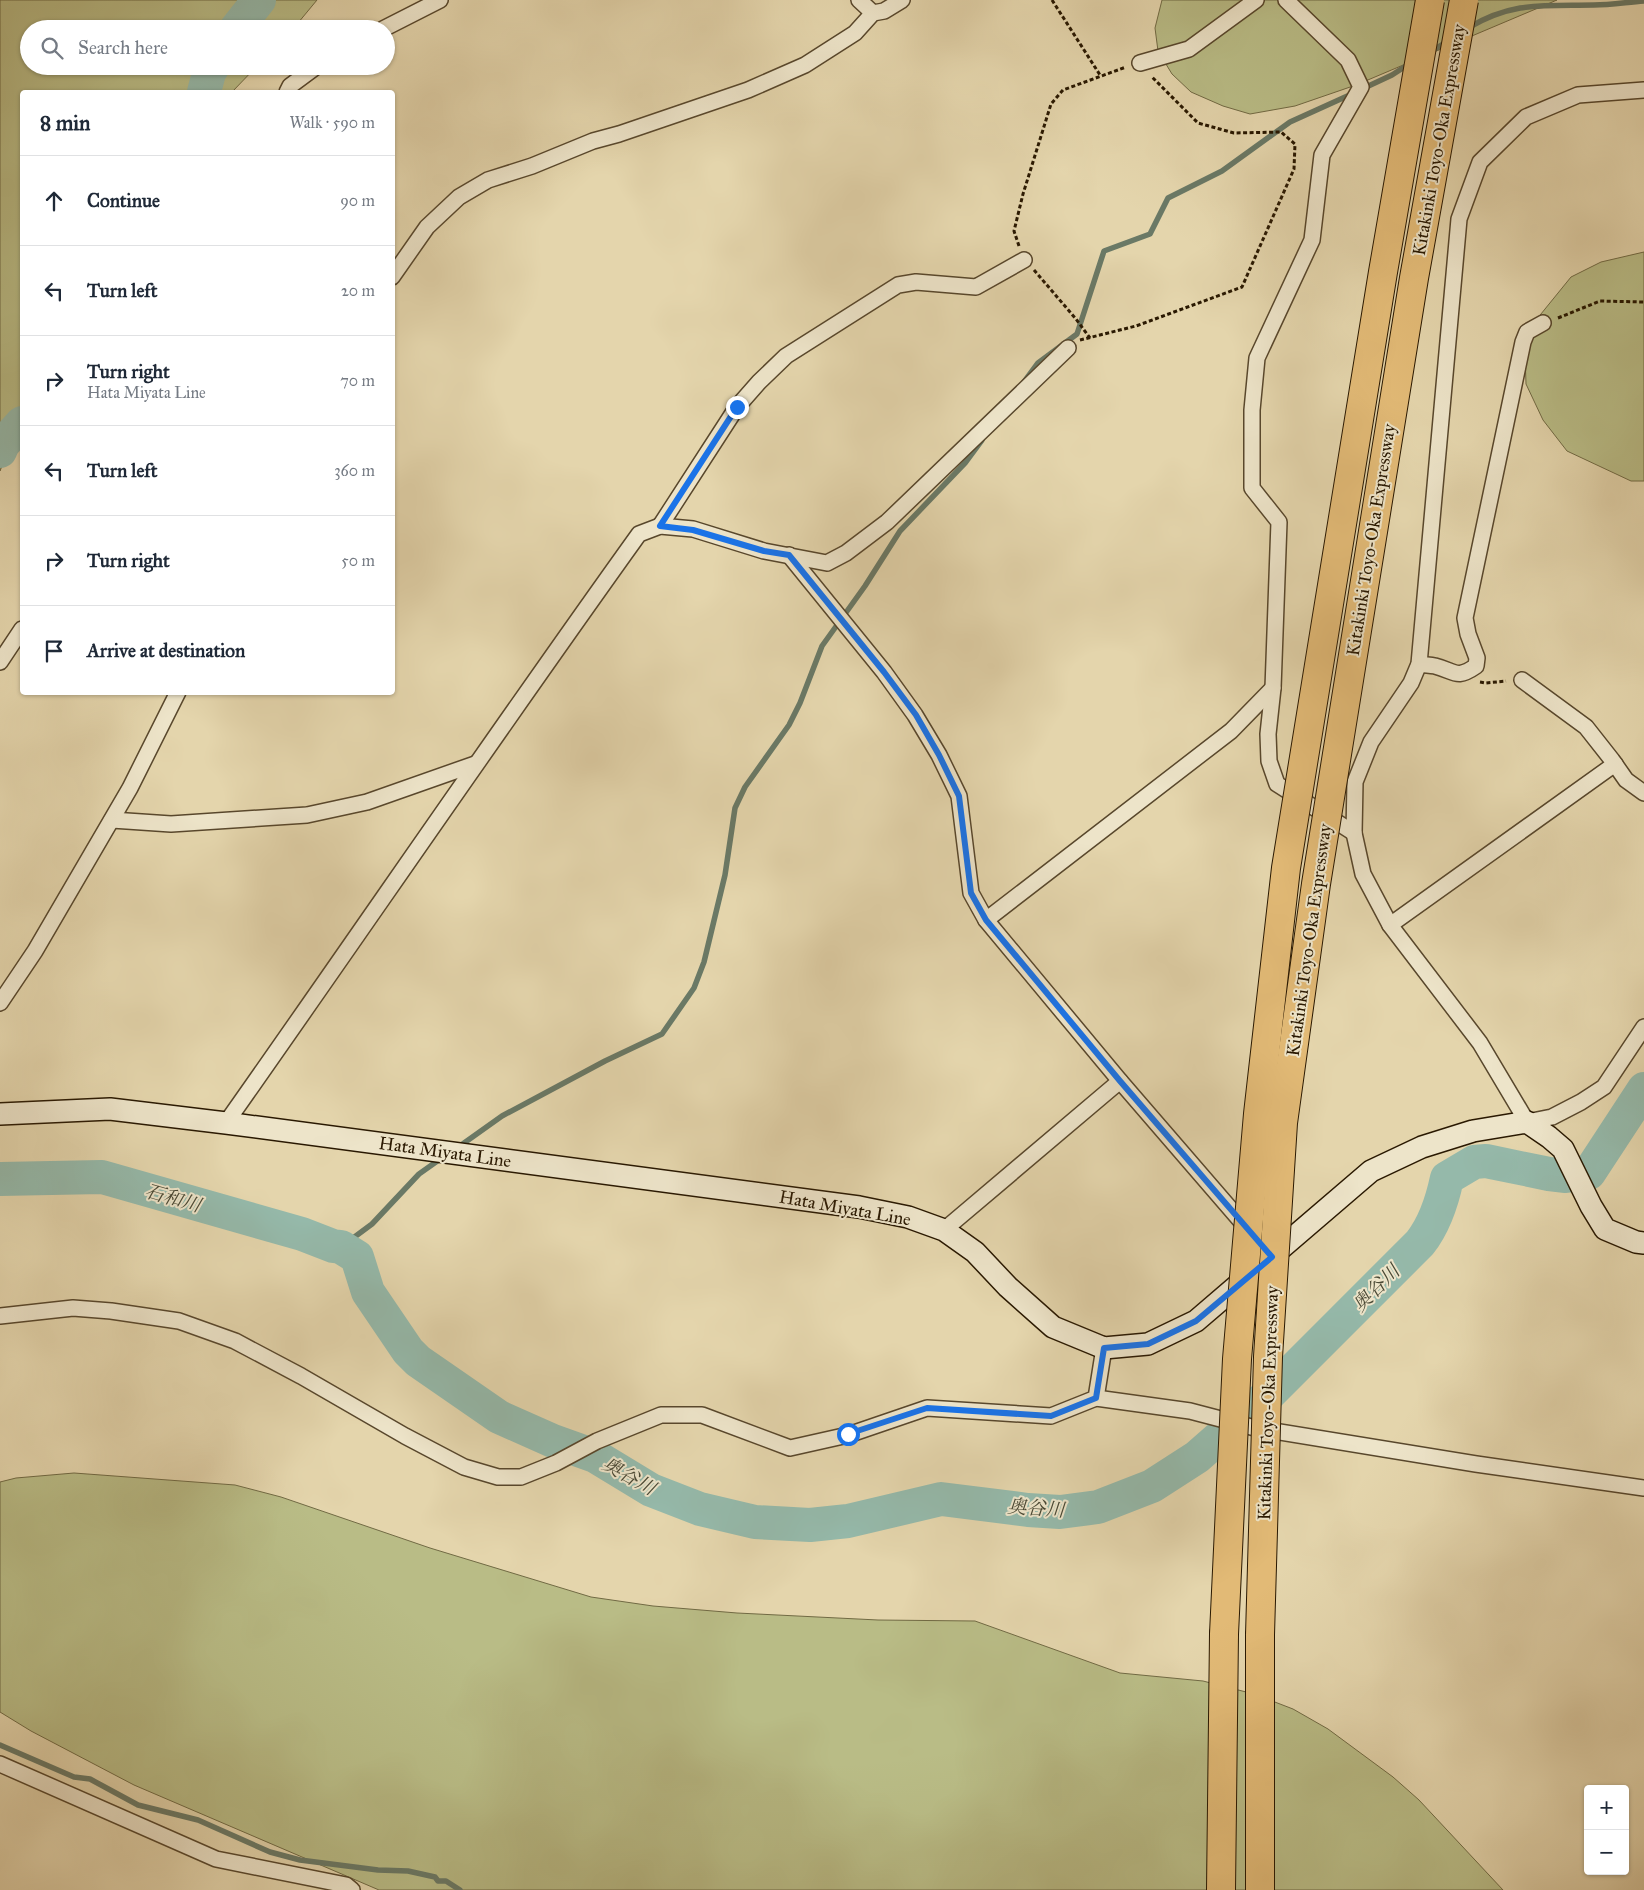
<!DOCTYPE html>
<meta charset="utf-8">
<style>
body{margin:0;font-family:"IM FELL Great Primer","Noto Serif JP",serif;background:#f6f6f7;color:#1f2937}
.controls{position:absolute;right:15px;bottom:15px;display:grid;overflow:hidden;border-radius:5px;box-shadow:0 1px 4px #0004}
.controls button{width:45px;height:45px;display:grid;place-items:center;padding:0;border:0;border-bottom:1px solid #e0e1e3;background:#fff;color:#1f2937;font:25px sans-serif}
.stop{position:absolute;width:15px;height:15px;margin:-11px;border:4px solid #1a73e8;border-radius:50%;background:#fff}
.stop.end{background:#1a73e8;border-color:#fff;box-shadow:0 1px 5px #0008}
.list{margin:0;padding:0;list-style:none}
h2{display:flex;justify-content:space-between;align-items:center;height:65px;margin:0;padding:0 20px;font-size:21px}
h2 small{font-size:16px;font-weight:400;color:#747a83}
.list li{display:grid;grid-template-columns:32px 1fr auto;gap:15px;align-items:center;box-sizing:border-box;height:90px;padding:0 20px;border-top:1px solid #e0e1e3}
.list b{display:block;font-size:19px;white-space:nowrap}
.list p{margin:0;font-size:16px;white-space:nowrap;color:#747a83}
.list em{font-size:16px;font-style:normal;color:#747a83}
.icon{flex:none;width:28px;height:28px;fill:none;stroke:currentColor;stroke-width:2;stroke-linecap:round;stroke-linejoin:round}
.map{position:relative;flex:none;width:1644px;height:1890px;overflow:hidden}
.search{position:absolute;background:#fff;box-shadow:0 1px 4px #0004;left:20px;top:20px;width:375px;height:55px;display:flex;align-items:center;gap:12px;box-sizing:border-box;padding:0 18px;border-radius:28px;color:#747a83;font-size:19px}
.panel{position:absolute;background:#fff;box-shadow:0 1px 4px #0004;left:20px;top:90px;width:375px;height:605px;border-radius:5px}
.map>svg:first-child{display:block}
</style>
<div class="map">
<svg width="1644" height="1890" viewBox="0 0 1644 1890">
<rect width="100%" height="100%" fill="#e4d5ac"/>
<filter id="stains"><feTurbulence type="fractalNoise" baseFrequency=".004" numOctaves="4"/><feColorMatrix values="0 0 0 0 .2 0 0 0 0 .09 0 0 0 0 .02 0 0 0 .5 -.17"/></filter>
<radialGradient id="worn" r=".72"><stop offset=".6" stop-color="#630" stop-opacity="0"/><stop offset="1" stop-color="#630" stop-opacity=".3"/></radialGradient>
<!-- green -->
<g fill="#b9bc86" stroke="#716a44">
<path d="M0,0H317L293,29H29V66H257L232,92H22V417L0,471Z"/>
<path d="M1162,0H1557L1356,85L1295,106L1250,114L1223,106L1191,92L1172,74L1158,51L1155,28Z"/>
<path d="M1644,252V481H1631L1567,451L1543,420L1526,384L1525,354L1532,325L1571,277L1601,262Z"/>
<path d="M74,1473L235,1485L281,1497L430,1548L591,1597L653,1606L737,1613L878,1620L975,1621L1120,1673L1203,1681L1254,1694L1293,1709L1328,1729L1393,1777L1419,1800L1503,1890H379L134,1785L31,1731L0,1712V1482L16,1478Z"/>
</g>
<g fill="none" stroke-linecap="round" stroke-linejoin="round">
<!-- stream -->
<g stroke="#6a7966" stroke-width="5.5">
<path d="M1468,28C1513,1 1545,6 1594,5C1611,5 1628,2 1644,1"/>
<path d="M1430,52L1448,41"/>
<path d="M1362,89L1392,75L1409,64"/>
<path d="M1024,382L1038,363L1077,334L1104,251L1150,234L1168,198L1222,171L1290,122L1354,93"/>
<path d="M457,1148L502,1116L605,1061L662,1034L694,988L704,962L725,875L735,808L745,787L789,725L800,703L822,646L865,586L900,531L965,463L982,440"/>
<path d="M341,1247L372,1224L419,1174L443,1157"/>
<path d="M0,1745L74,1777L90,1779L138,1805L198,1820L270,1852L300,1860L378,1870L408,1871L435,1877L438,1881H446L460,1890"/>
</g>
<!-- river -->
<g stroke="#95b9aa" stroke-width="34">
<path d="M236,29L259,0"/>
<path d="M204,92L209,73L213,66"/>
<path d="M0,451L3,444L22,423"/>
<path d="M0,1179L102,1177L302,1234L333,1246L341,1247L357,1257L368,1292L408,1351L418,1361L499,1417L553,1441L595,1456L651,1490L700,1509L755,1522L810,1525L848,1521L941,1499L1028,1510L1060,1512L1098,1507L1152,1486L1197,1457L1270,1393L1420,1243C1435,1224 1442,1202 1447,1178L1474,1162L1486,1161L1549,1174L1566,1176L1589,1173L1644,1089"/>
</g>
<!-- street casing -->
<g stroke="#58472c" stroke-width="18">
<g id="street">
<path d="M859,0L873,13"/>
<path d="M1286,0L1348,60L1361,87L1322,155L1312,240L1257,358L1252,410V488L1279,522L1273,688L1268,734L1269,761L1277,784L1354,833"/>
<path d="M383,29L440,0"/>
<path d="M1140,63L1189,49L1256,0"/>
<path d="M1644,90L1578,95L1526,117L1480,162L1459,219L1419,664L1411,683L1371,742L1355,782L1354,833L1363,874L1390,925L1480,1043L1527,1122L1552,1117L1581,1102L1604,1087L1644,1027"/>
<path d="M287,92L290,86L317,66"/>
<path d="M392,277L427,227L459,197L488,180L532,166L593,141L619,134L748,90L805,65L855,33L873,13L884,11L902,0"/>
<path d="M660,526L737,407L759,382L786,356L898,285L916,282L976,287L1024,260"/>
<path d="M789,555L884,672L915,715L939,755L959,796L971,893L986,920L1120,1081L1272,1257"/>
<path d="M0,662L22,629"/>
<path d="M1419,664C1425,665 1430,665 1435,666C1455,671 1456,680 1476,666L1477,658L1468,634L1465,618L1523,342L1527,332L1543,323"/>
<path d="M1522,680L1586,727L1612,760L1626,780L1644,793"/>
<path d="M112,820L171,824L307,815L367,802L475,764"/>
<path d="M986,920L1231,731L1273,688"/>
<path d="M1390,925L1615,764"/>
<path d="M0,1003L35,951L130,788L178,692"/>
<path d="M226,1123C364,927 499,729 639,534L660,526L693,529L764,551L827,563L846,553L887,522L1068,348"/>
<path d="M944,1230L1120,1081"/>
<path d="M0,1316L73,1308L111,1311L179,1321L235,1341L301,1376L405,1436L464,1467L498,1477H521L556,1463L597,1441L661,1415H702L790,1448L848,1435L927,1408L1051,1416L1096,1398L1104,1348"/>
<path d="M1096,1398L1190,1411L1255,1428L1476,1464L1644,1488"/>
<path d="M0,1764L216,1859L346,1885L352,1890"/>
</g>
</g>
<!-- secondary casing -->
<g stroke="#291801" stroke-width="24">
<path id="secondary" d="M0,1114L110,1109L226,1123L859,1207L908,1217L944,1230L975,1252L1008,1287L1053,1327L1104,1348L1148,1344L1196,1321L1371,1171L1422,1147L1473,1131L1527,1122L1549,1137L1563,1149L1591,1206L1605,1229L1636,1242L1644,1243"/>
</g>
<!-- highway casing -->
<g stroke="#291801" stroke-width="30">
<g id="highway">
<path d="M1221,1890L1224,1634"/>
<path d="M1260,1890V1635"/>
</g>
</g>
<!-- path -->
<g stroke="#291801" stroke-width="3" stroke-dasharray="4 2.5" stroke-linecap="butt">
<path d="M1052,0L1100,75"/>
<path d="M1019,246L1014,231L1023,194L1051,104L1063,90L1126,67"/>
<path d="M1034,270L1076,319L1090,338"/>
<path d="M1558,318L1600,301L1644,302"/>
<path d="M1080,340L1136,326L1242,287L1294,169L1295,144L1281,132L1234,133L1198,123L1151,76"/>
<path d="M1480,682L1486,683L1506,681"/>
</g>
<!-- street -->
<use href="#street" stroke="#ede4c9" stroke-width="15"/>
<!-- secondary -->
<use href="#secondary" stroke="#ede4c9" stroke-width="21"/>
<!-- highway -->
<use href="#highway" stroke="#e2ba76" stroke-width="28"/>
<!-- highway-bridge casing -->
<g stroke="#291801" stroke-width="30" stroke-linecap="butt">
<g id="highway-bridge">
<path d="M1224,1634L1237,1359L1258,1114L1286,868L1383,272L1430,0"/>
<path d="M1260,1635L1268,1357L1283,1123L1316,884L1414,278L1464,0"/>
</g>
</g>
<!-- highway-bridge -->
<use href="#highway-bridge" stroke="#e2ba76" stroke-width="28"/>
</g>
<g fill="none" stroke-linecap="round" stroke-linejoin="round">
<!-- route -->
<path stroke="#1a73e8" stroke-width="6" d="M737,407L660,526L693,530L764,551L789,555L884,672L916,715L939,755L959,796L971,893L986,920L1120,1081L1272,1257L1196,1321L1148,1344L1104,1348L1096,1398L1051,1416L927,1408L848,1434"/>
</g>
<g text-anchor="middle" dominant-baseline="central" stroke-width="4" stroke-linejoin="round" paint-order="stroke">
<!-- street labels -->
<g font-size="18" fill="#291801" stroke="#ede4c9">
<text transform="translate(1439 140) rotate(-80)">Kitakinki Toyo-Oka Expressway</text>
<text transform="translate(1371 540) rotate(-81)">Kitakinki Toyo-Oka Expressway</text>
<text transform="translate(1309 940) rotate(-82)">Kitakinki Toyo-Oka Expressway</text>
<text transform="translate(445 1152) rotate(8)">Hata Miyata Line</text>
<text transform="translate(845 1208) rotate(10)">Hata Miyata Line</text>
<text transform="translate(1268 1403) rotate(-88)">Kitakinki Toyo-Oka Expressway</text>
</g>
<!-- water labels -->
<g font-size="19" font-style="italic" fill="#494834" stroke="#ede4c9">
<text transform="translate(173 1198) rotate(16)">石和川</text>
<text transform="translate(1376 1288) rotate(-45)">奥谷川</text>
<text transform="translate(629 1476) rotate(29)">奥谷川</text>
<text transform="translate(1036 1508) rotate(4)">奥谷川</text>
</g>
</g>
<rect width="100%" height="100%" filter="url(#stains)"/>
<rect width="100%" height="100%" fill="url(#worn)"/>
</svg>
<div class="controls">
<button>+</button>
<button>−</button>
</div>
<div class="stop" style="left:848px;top:1434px"></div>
<div class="stop end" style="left:737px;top:407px"></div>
<div class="search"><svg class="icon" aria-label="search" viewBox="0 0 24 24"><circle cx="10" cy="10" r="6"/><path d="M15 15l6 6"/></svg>Search here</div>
<section class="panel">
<h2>8 min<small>Walk · 590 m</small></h2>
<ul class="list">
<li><svg class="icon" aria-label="ahead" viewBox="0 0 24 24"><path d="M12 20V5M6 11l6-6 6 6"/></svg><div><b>Continue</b></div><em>90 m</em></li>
<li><svg class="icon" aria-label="left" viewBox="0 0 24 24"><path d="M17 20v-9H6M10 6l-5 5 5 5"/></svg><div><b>Turn left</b></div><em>20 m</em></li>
<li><svg class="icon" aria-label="right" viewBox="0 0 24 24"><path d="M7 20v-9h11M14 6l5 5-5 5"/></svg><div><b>Turn right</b><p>Hata Miyata Line</p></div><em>70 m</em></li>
<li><svg class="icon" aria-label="left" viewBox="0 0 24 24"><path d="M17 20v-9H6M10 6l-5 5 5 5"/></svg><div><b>Turn left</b></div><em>360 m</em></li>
<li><svg class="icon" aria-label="right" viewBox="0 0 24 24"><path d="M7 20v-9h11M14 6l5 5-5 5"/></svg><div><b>Turn right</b></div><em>50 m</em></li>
<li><svg class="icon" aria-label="arrive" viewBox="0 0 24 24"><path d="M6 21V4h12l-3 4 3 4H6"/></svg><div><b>Arrive at destination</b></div></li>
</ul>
</section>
</div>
